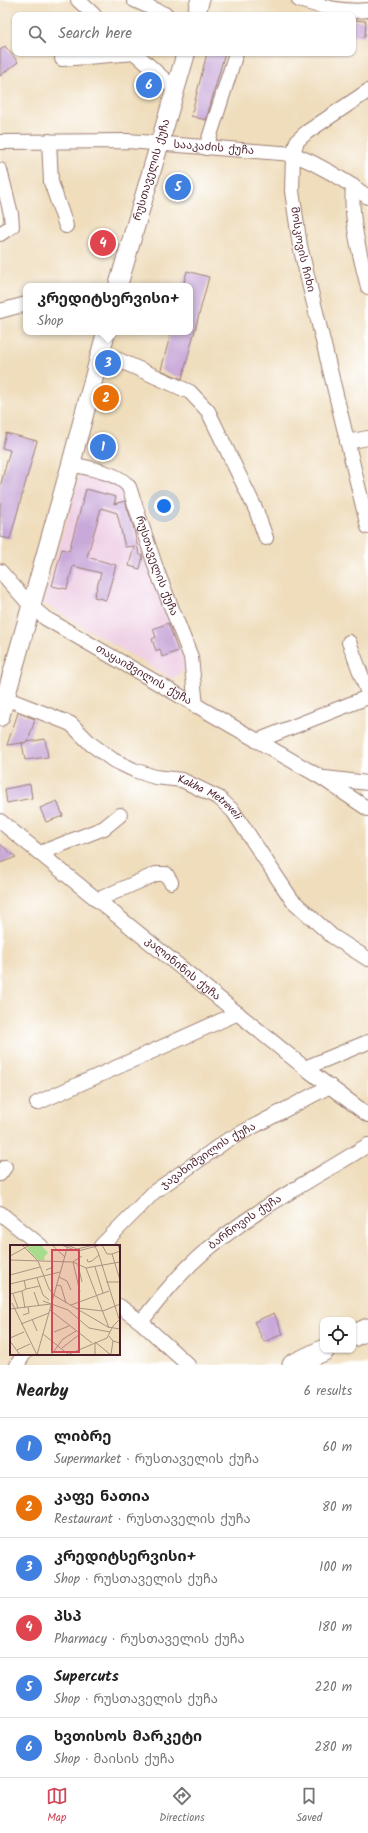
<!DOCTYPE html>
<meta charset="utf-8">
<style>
body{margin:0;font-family:Kalam,"Noto Sans Georgian",sans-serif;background:#f2f2f2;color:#222}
.controls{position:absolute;right:12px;bottom:12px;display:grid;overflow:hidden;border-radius:8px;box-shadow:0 1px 3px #0004}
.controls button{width:36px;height:36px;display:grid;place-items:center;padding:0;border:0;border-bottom:1px solid #e0e0e0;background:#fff;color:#222;font:20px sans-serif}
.you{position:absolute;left:164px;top:506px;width:14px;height:14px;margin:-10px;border:3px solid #fff;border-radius:50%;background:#1a73e8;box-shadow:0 0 0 6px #1a73e833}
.badge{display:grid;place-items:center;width:26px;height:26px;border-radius:50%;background:#d1495b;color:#fff;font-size:13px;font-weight:700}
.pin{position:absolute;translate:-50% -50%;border:2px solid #fff;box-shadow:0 1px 4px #0006}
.popup{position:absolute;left:23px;top:283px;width:170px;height:52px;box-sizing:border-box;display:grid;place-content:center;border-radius:8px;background:#fff;filter:drop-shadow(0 1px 3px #0005);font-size:13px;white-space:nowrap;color:#767676}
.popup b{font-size:15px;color:#222}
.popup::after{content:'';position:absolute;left:50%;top:100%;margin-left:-8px;border:8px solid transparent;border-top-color:#fff}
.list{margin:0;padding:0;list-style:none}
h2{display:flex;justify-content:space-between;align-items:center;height:52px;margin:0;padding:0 16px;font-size:17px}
h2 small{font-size:13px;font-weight:400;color:#767676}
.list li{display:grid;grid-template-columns:26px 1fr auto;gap:12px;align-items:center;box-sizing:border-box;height:60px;padding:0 16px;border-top:1px solid #e0e0e0}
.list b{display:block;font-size:15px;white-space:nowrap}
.list p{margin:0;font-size:13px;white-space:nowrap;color:#767676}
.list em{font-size:13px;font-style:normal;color:#767676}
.icon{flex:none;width:22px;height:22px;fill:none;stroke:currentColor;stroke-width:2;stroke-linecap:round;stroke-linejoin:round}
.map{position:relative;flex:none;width:368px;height:1365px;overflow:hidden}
.search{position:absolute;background:#fff;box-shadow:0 1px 3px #0004;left:12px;right:12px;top:12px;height:44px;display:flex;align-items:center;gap:10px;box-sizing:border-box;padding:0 14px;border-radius:8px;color:#767676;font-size:15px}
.sheet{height:412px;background:#fff}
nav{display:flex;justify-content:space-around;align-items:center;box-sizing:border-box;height:56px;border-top:1px solid #e0e0e0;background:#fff;font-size:11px;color:#767676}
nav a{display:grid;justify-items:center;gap:2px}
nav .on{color:#d1495b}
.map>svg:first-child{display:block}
</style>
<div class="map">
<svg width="368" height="1365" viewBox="0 0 368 1365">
<rect width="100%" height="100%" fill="#fff"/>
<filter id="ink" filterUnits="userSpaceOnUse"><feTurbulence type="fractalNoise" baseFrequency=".025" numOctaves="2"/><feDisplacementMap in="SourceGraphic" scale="8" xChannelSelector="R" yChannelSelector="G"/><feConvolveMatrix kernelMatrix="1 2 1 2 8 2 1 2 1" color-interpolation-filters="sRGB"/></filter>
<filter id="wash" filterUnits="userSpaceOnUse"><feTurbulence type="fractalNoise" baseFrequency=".012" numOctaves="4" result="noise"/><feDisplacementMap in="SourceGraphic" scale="16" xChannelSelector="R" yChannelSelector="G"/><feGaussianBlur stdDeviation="0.9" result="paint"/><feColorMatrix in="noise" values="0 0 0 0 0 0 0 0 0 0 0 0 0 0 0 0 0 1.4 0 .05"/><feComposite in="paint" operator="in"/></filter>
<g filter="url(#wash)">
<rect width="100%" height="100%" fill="#efddbc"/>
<!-- built -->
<path fill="#efd0e5" d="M82,468L117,485L130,499L186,668L173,679L43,603Z"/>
<g id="blocks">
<!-- building -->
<g fill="#c9a9d9">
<path d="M353,20L366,21L365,37L353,36Z"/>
<path d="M5,46L18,62L0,76V50Z"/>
<path d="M207,53H225L206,120L191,116Z"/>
<path d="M187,271L209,277L182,379L161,370L171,332H190V286H183Z"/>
<path d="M6,433L37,441L10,539L0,537V487L10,450L2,448Z"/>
<path d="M86,489L116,497L114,504L125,501L133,525L139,554L143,556L140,569L129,566L134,546L125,547L117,513L101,508L87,557L116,565L106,600L94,597L101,573L73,566L67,589L52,586L62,549L69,551Z"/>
<path d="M168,623L178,651L162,657L160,649L156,651L152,639L156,637L153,629Z"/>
<path d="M18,713L35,719L28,742L7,745Z"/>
<path d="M45,739L48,757L25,760L22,743Z"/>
<path d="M30,784L32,798L7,803L5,789Z"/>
<path d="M57,801L63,816L46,822L40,808Z"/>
<path d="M0,844L16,857L0,863Z"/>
<path d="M274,1313L283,1334L264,1342L254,1322Z"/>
</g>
</g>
</g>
<g filter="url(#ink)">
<use href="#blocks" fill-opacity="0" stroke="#9c7e74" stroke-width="1"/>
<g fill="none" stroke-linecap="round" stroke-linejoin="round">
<!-- minor casing -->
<g stroke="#9c7e74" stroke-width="16">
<g id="minor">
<path d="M78,0L94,15"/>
<path d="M134,0L167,15"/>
<path d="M299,0C321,7 345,13 368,10"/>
<path d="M135,53L176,90"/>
<path d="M62,59L135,53"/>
<path id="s1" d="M368,91L307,132L297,141L293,154L292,191L300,246L368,527"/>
<path d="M49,141L51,182L66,226"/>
<path id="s2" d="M0,142L128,141L293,154C320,165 345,180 368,197"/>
<path d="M206,148L236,53"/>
<path d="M0,170L11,214L12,226L0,234"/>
<path d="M353,186C350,219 360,255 368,287"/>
<path d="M0,311L26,304"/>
<path d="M101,352L190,392L208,411L256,510L266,538"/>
<path d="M347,442L368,438"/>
<path id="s3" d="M71,464C88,468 119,473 129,487L157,571L191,657L196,706"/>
<path id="s4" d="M0,571L31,606L45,618L322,778L368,809"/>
<path d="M349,642L368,693"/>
<path id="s5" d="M0,696L71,724L91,744L113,760L134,770L155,777L182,780L219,798L233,811L292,900L332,936L368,959"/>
<path d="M257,741L368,697"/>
<path d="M325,778L368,783"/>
<path id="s6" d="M0,821L305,1068L368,1115"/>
<path d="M40,853L104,828L120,815"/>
<path d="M97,900L156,874H166L171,882"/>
<path d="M305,1068L368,1042"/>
<path d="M37,1103L238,1013"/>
<path d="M0,1174L5,1167"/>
<path d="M0,1213L41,1246"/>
<path id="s7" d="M101,1246L154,1192L226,1141L330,1086"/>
<path d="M119,1306L141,1322L188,1365"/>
<path id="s8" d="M141,1322C160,1298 179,1274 202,1254C252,1211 312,1180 368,1145"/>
<path d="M17,1365L24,1354"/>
</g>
</g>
<!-- major casing -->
<g stroke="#9c7e74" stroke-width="20">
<g id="major">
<path d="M196,15L200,0"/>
<path id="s9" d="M118,286L186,53"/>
<path d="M0,717L71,464L106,332"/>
</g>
</g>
<!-- highway casing -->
<g stroke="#9c7e74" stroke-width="23">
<g id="highway">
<path d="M353,1336L368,1329"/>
<path d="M293,1365L324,1350"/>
</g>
</g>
<!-- minor -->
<use href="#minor" stroke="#fff" stroke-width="14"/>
<!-- major -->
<use href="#major" stroke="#fff" stroke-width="18"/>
<!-- highway -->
<use href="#highway" stroke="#fff" stroke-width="21"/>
</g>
</g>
<g text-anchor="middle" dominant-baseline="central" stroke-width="3.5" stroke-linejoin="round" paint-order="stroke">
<!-- street labels -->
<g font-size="11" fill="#4a1f2b" stroke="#fff">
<text stroke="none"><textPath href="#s2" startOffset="214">სააკაძის ქუჩა</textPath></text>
<text stroke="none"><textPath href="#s9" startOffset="121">რუსთაველის ქუჩა</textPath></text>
<text stroke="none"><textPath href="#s1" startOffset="197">მოსკოვის ჩიხი</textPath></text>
<text stroke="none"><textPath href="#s3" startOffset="147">რუსთაველის ქუჩა</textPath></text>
<text stroke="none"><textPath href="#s4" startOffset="179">თაყაიშვილის ქუჩა</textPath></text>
<text stroke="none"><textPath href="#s5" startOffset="237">Kakha Metreveli</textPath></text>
<text stroke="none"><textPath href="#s6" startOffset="235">კალინინის ქუჩა</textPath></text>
<text stroke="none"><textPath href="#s7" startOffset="141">ჯავახიშვილის ქუჩა</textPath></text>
<text stroke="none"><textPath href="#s8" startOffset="145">ბარნოვის ქუჩა</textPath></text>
</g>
</g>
<!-- overview -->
<g transform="translate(10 1245)">
<rect width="110" height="110" fill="#efddbc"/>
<path d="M22,0L32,1L38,8L34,12L35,15H28L18,5L17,3Z" fill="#a7dc8c"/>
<path fill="none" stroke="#ad9182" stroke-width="1" d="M12,0L28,16L39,44L45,51L98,82L110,84M42,0L55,12M51,0L68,6L91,0M57,0L67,4L84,0M84,0L88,7L109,74M92,0L97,9H102L110,6L108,0M102,9L110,35M0,11L20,0M77,14L78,17L82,16L89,10M0,15L63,17L76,23L110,17M68,20L72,37M85,22L93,48M76,23L99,83M36,25L43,22L41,16M0,30L30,22M49,32L57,36L61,45M27,33L33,50L39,55M14,35L16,44L12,46L15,63M96,37H110M0,39L50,27M47,40L51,41L56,58M16,44L30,41M24,47L29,61M70,47L63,17L72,11M0,49L12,46M3,49L8,63M33,56L58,65L79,83L100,87M2,58L27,110M61,60L99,46M67,63L93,66L110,59M0,64L41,59M40,65L82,98M13,70L19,68L18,62M22,74L27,86M11,79L39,68M44,87L59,81M33,89L59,110M99,91L103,96L110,98M0,93L14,87M0,96L10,110M85,97L101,110M85,97V110M52,103L70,89M7,105L20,99M101,109L103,96M27,110L58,0M41,110L53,94L66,86M57,110L97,93L103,81L110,74"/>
<path fill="#d1495b" fill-opacity="0.15" stroke="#d1495b" stroke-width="2" d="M42,5H69V107H42Z"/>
<rect width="110" height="110" fill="none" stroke="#4a1f2b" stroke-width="2"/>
</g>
</svg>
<div class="controls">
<button><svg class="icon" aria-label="locate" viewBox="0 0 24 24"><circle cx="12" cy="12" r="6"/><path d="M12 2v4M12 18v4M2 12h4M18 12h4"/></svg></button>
</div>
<div class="you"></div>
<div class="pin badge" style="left:103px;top:447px;background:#3f7fe0">1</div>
<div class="pin badge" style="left:106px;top:398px;background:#e8710a">2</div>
<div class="pin badge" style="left:108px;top:363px;background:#3f7fe0">3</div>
<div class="popup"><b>კრედიტსერვისი+</b>Shop</div>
<div class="pin badge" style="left:103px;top:243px;background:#e0444e">4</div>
<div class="pin badge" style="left:178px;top:187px;background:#3f7fe0">5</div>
<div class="pin badge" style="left:149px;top:85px;background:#3f7fe0">6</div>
<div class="search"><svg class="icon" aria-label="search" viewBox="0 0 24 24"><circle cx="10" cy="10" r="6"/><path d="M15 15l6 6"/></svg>Search here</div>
</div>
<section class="sheet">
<h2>Nearby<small>6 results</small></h2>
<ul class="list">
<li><span class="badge" style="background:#3f7fe0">1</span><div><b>ლიბრე</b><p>Supermarket · რუსთაველის ქუჩა</p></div><em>60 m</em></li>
<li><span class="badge" style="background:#e8710a">2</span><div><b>კაფე ნათია</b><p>Restaurant · რუსთაველის ქუჩა</p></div><em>80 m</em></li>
<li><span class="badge" style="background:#3f7fe0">3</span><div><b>კრედიტსერვისი+</b><p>Shop · რუსთაველის ქუჩა</p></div><em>100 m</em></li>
<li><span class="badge" style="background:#e0444e">4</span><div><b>პსპ</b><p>Pharmacy · რუსთაველის ქუჩა</p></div><em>180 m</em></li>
<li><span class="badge" style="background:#3f7fe0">5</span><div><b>Supercuts</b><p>Shop · რუსთაველის ქუჩა</p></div><em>220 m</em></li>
<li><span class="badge" style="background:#3f7fe0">6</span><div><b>ხვთისოს მარკეტი</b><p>Shop · მაისის ქუჩა</p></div><em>280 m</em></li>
</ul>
</section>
<nav>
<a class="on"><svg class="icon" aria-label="map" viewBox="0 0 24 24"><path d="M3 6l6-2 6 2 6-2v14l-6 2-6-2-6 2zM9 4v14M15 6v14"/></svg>Map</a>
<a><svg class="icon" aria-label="directions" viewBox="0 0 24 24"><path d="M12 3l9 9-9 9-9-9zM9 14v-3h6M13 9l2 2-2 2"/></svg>Directions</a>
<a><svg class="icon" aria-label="saved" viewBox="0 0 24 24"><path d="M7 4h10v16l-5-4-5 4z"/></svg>Saved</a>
</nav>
